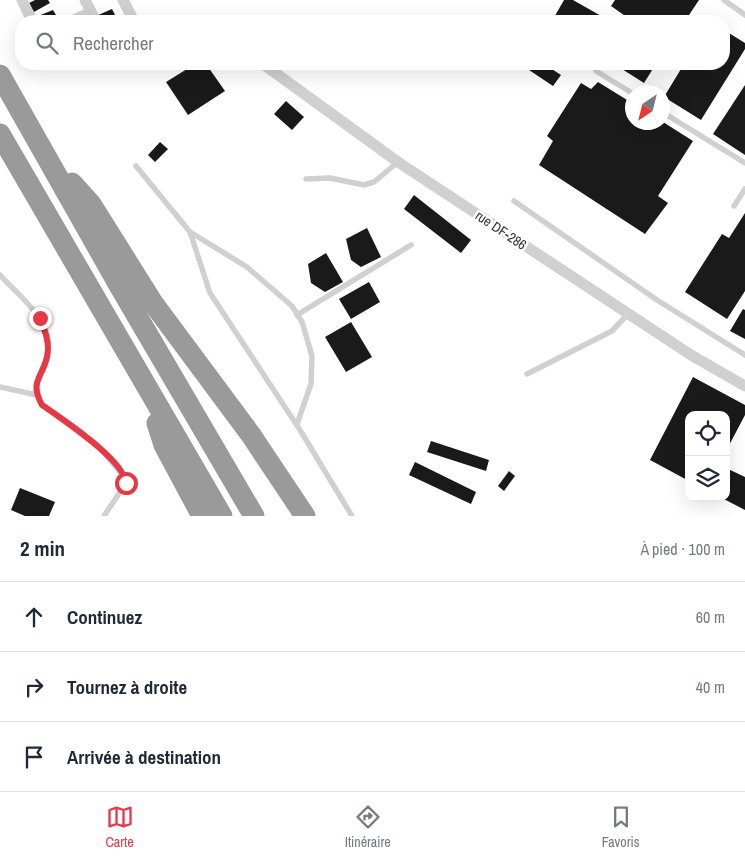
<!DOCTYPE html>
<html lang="fr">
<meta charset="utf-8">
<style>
body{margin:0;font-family:"Archivo Narrow",sans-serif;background:#f6f6f7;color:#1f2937}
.controls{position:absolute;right:15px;bottom:15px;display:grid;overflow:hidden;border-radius:10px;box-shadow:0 5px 20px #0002}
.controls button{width:45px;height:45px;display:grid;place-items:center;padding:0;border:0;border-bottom:1px solid #e0e1e3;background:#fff;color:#1f2937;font:25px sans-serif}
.compass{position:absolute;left:625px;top:85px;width:45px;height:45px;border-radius:50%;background:#fff;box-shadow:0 5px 20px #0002;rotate:215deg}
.stop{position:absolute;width:15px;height:15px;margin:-11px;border:4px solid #e63946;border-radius:50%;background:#fff}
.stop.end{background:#e63946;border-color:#fff;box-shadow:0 1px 5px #0008}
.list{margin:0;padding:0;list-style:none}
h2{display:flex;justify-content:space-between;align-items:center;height:65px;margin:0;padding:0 20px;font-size:21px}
h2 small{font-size:16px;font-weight:400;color:#747a83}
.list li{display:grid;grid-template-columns:32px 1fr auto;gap:15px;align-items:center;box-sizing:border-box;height:70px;padding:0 20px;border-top:1px solid #e0e1e3}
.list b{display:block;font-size:19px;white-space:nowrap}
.list em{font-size:16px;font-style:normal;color:#747a83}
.icon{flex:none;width:28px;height:28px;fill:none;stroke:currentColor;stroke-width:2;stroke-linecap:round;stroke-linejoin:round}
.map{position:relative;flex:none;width:745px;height:516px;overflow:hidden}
.search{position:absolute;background:#fff;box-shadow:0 5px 20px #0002;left:15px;right:15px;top:15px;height:55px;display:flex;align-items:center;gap:12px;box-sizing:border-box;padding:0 18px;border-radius:20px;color:#747a83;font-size:19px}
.sheet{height:275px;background:#fff}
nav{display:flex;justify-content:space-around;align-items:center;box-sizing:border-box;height:70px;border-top:1px solid #e0e1e3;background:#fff;font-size:14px;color:#747a83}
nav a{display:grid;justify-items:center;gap:2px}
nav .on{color:#e63946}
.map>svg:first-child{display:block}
</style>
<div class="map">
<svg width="745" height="516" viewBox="0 0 745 516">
<rect width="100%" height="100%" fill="#fff"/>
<!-- building -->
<g fill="#1a1a1a">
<path d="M35,0H48L50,3L34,12L29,3Z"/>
<path d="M564,0H573L610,21H552Z"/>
<path d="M615,0H699L685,21H630L631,20L611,6Z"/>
<path d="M112,9L115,15L100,21L96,16Z"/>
<path d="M53,10L56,15L41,21L38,16Z"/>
<path d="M724,30L745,43V49L701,120L664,97L684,64H724Z"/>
<path d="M195,64H206L225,91L188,115L166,82Z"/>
<path d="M529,64H544L561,75L553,86L526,68Z"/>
<path d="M614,64H656L644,83Z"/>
<path d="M598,82L632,103V122H663L693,141L658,196L668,203L645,234L539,165L553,141L547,136L581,83L591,89Z"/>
<path d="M745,85V155L713,134Z"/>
<path d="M286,101L304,117L292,130L274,114Z"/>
<path d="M160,142L168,149L155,162L148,155Z"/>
<path d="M414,195L471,240L461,253L404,209Z"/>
<path d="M745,213V291L727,319L685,292L722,234L729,238Z"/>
<path d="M367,228L381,257L361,267L351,260L346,239Z"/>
<path d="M326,253L343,282L325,292L311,283L308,264Z"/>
<path d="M369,282L380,302L351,319L339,299Z"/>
<path d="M743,309L745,310V339L730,331Z"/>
<path d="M351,322L372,357L346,372L325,337Z"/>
<path d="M693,377L745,405V415L726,451V415H689V481L650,460Z"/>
<path d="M431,441L489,460L486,471L427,452Z"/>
<path d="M415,462L476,492L471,504L409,475Z"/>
<path d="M726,468L745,477V510L720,497H726Z"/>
<path d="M509,471L515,476L504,491L498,486Z"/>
<path d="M20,488L55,502L49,516H25L11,510Z"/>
</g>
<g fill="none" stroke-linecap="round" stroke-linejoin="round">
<!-- service -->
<g stroke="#d0d0d0" stroke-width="5.5">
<path d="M724,0L745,15"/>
<path d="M596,71L632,93"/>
<path d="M662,112L745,163"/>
<path d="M136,166L190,232L210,293L300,430L352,516"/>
<path d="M306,179L330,178L364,185L374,182L398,162"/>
<path d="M514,201L657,300L745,355"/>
<path d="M734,206L745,189"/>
<path d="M190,232L247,267L292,306L302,322L312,356L311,384L297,424"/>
<path d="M0,275C16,293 44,314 48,339C52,367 27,377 42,405L100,448L125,478L126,483L104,516"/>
<path d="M297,315L411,245"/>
<path d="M527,374L612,331L628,314"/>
<path d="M0,387L37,395"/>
</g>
<!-- minor -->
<g stroke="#d0d0d0" stroke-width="11">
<path d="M22,0L32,21"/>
<path d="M85,0L96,21"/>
<path d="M123,0L134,21"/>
<path d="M72,21L91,12"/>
<path d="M263,64L398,162L691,355L745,386"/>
</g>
<!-- motorway -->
<g stroke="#9a9a9a" stroke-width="21">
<path d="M0,75L120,287L254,516"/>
<path d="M0,134L222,516"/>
<path d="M72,183L91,204L153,303L251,435L305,516"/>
<path d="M157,423L164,445L202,516"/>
</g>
</g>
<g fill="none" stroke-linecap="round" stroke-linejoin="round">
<!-- route -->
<path stroke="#e63946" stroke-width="6" d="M40,318C45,331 50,343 47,357C42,379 29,381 42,405C61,418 124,460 126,483"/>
</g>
<g text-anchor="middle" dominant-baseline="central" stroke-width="5" stroke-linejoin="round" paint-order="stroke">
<!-- street labels -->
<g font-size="14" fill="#333" stroke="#fff">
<text transform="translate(501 230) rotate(34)">rue DF-286</text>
</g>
</g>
</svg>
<div class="controls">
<button><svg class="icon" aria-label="locate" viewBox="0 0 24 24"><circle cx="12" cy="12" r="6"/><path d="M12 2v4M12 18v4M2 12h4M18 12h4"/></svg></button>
<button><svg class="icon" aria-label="layers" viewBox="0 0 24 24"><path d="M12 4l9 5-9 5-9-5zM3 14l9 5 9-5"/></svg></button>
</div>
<svg class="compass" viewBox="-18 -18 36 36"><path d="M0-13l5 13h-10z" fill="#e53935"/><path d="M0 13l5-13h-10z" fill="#747a83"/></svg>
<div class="stop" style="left:126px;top:483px"></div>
<div class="stop end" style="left:40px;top:318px"></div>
<div class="search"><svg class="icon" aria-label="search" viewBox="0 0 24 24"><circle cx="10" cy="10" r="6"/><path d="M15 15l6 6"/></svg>Rechercher</div>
</div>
<section class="sheet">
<h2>2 min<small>À pied · 100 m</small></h2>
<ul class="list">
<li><svg class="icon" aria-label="ahead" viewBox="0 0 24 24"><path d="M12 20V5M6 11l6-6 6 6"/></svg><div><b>Continuez</b></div><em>60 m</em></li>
<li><svg class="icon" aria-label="right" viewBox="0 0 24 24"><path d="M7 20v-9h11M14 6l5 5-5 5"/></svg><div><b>Tournez à droite</b></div><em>40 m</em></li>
<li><svg class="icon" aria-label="arrive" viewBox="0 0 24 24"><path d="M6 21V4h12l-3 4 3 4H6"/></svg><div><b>Arrivée à destination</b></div></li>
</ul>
</section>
<nav>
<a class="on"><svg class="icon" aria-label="map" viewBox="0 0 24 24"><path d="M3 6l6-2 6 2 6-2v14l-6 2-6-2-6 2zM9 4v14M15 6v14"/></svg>Carte</a>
<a><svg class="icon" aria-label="directions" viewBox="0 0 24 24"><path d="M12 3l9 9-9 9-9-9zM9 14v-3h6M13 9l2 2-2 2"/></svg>Itinéraire</a>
<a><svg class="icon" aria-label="saved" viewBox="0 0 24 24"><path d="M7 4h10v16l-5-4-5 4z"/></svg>Favoris</a>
</nav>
